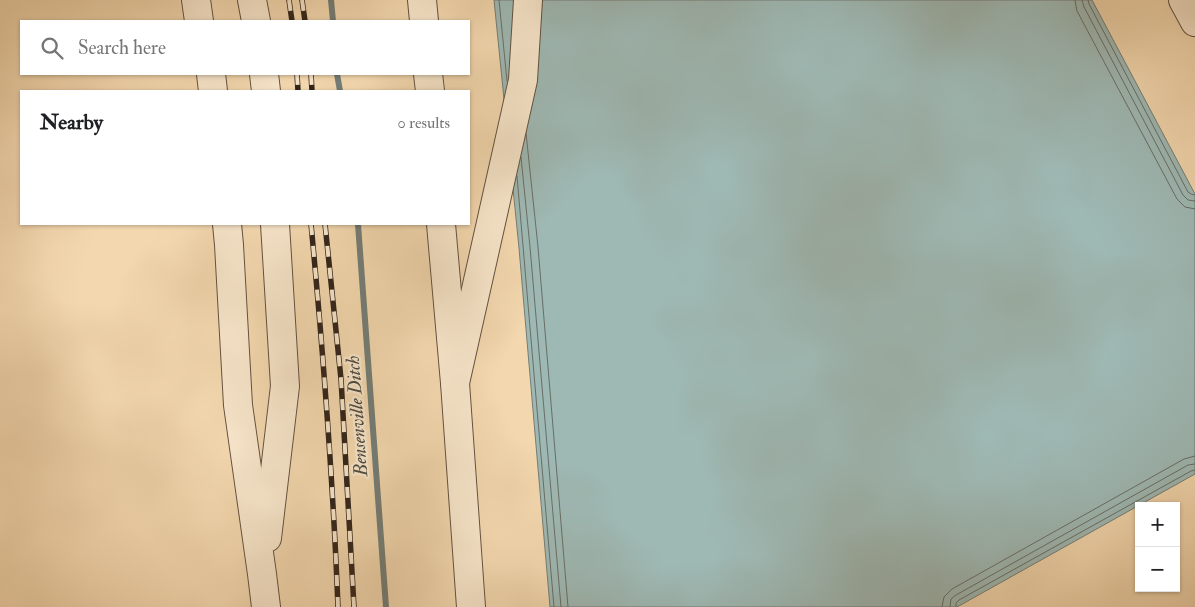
<!DOCTYPE html>
<meta charset="utf-8">
<style>
body{margin:0;font-family:"IM FELL Double Pica",serif;background:#f2f2f2;color:#202124}
.controls{position:absolute;right:15px;bottom:15px;display:grid;overflow:hidden;border-radius:0px;box-shadow:0 1px 4px #0004}
.controls button{width:45px;height:45px;display:grid;place-items:center;padding:0;border:0;border-bottom:1px solid #e0e0e0;background:#fff;color:#202124;font:25px sans-serif}
.list{margin:0;padding:0;list-style:none}
h2{display:flex;justify-content:space-between;align-items:center;height:65px;margin:0;padding:0 20px;font-size:21px}
h2 small{font-size:16px;font-weight:400;color:#757577}
.icon{flex:none;width:28px;height:28px;fill:none;stroke:currentColor;stroke-width:2;stroke-linecap:round;stroke-linejoin:round}
.map{position:relative;flex:none;width:1195px;height:607px;overflow:hidden}
.search{position:absolute;background:#fff;box-shadow:0 1px 4px #0004;left:20px;top:20px;width:450px;height:55px;display:flex;align-items:center;gap:12px;box-sizing:border-box;padding:0 18px;border-radius:0px;color:#757577;font-size:19px}
.panel{position:absolute;background:#fff;box-shadow:0 1px 4px #0004;left:20px;top:90px;width:450px;height:135px;border-radius:0px}
.map>svg:first-child{display:block}
</style>
<div class="map">
<svg width="1195" height="607" viewBox="0 0 1195 607">
<rect width="100%" height="100%" fill="#f3d7ae"/>
<filter id="stains"><feTurbulence type="fractalNoise" baseFrequency=".004" numOctaves="4"/><feColorMatrix values="0 0 0 0 .2 0 0 0 0 .09 0 0 0 0 .02 0 0 0 .5 -.17"/></filter>
<radialGradient id="worn" r=".72"><stop offset=".6" stop-color="#630" stop-opacity="0"/><stop offset="1" stop-color="#630" stop-opacity=".3"/></radialGradient>
<!-- water -->
<path fill="#9eb8b3" stroke="#737d76" d="M494,0H1092L1195,194V474L957,607H550L519,248Z"/>
<g fill="none" stroke-linecap="round" stroke-linejoin="round">
<!-- shore -->
<g stroke="#686e67" stroke-width="1">
<path d="M499,0L507,81"/>
<path d="M1075,0L1077,11L1177,199L1185,207L1195,209"/>
<path d="M1082,0L1084,7L1183,195L1188,200L1195,201"/>
<path d="M1088,0L1089,4L1188,192L1191,194L1195,195"/>
<path d="M526,133L538,247L568,607"/>
<path d="M521,157L530,247L561,607"/>
<path d="M517,176L554,607"/>
<path d="M942,607L944,597L952,589L1184,459L1195,456"/>
<path d="M950,607L951,599L956,595L1188,465L1195,464"/>
<path d="M956,607V603L959,600L1191,471L1195,470"/>
</g>
<!-- stream -->
<g stroke="#737d76" stroke-width="6">
<path d="M331,0L333,21"/>
<path d="M337,74L340,91"/>
<path d="M358,224L386,607"/>
</g>
<!-- minor casing -->
<g stroke="#625240" stroke-width="30">
<g id="minor">
<path d="M196,0L199,21"/>
<path d="M252,0L256,21"/>
<path d="M422,0L424,21"/>
<path d="M1183,0L1195,22"/>
<path d="M211,74L213,91"/>
<path d="M264,74L266,91"/>
<path d="M428,74L430,91"/>
<path d="M227,224L229,245L238,405L262,574L266,607"/>
<path d="M441,224L455,383L471,607"/>
<path d="M455,383L523,80L528,0"/>
<path d="M267,538L285,386L275,224"/>
</g>
</g>
<!-- minor -->
<use href="#minor" stroke="#f7e5ca" stroke-width="28"/>
<!-- rail casing -->
<g stroke="#32251b" stroke-width="5.5">
<g id="rail">
<path d="M289,0L292,21"/>
<path d="M302,0L305,21"/>
<path d="M297,74L298,91"/>
<path d="M311,74L312,91"/>
<path d="M311,224C323,351 333,479 338,607"/>
<path d="M325,224L341,379L354,607"/>
</g>
</g>
<!-- rail -->
<use href="#rail" stroke="#f7e5ca" stroke-width="4" stroke-dasharray="11" stroke-linecap="butt"/>
</g>
<g text-anchor="middle" dominant-baseline="central" stroke-width="4.5" stroke-linejoin="round" paint-order="stroke">
<!-- water labels -->
<g font-size="19" font-style="italic" fill="#4d4a41" stroke="#f7e5ca">
<text transform="translate(357 416) rotate(-94)">Bensenville Ditch</text>
</g>
</g>
<rect width="100%" height="100%" filter="url(#stains)"/>
<rect width="100%" height="100%" fill="url(#worn)"/>
</svg>
<div class="controls">
<button>+</button>
<button>−</button>
</div>
<div class="search"><svg class="icon" aria-label="search" viewBox="0 0 24 24"><circle cx="10" cy="10" r="6"/><path d="M15 15l6 6"/></svg>Search here</div>
<section class="panel">
<h2>Nearby<small>0 results</small></h2>
<ul class="list">
</ul>
</section>
</div>
